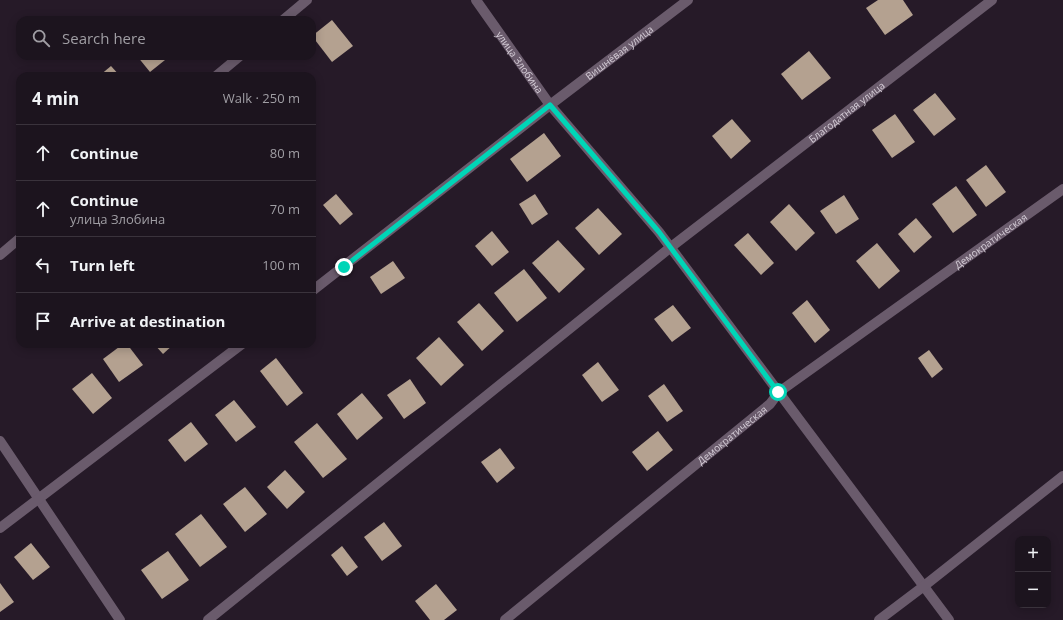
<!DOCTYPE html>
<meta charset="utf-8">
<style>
body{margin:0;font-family:"Open Sans",sans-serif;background:#251d27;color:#f1f3f6}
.controls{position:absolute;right:12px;bottom:12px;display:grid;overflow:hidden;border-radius:8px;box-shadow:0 2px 10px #0003}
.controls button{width:36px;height:36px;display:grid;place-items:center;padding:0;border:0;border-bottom:1px solid #3a333c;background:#1c141e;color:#f1f3f6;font:20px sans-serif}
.stop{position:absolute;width:12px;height:12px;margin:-9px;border:3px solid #00d5b7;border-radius:50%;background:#fff}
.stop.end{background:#00d5b7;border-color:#fff;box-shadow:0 1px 4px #0008}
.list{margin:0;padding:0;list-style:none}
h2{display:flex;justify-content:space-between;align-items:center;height:52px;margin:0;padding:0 16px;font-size:17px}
h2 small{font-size:13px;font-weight:400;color:#a09ea4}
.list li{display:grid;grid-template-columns:26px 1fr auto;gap:12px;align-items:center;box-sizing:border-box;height:56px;padding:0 16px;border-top:1px solid #3a333c}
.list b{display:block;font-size:15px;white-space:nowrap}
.list p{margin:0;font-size:13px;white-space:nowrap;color:#a09ea4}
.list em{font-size:13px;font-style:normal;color:#a09ea4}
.icon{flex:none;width:22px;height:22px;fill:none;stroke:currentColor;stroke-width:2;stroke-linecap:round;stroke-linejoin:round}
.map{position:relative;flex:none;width:1063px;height:620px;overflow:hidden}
.search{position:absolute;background:#1c141e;box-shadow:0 2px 10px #0003;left:16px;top:16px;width:300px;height:44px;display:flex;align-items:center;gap:10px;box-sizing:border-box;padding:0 14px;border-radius:12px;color:#a09ea4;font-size:15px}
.panel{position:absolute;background:#1c141e;box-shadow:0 2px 10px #0003;left:16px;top:72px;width:300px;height:276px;border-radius:12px}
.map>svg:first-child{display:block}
</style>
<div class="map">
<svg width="1063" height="620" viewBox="0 0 1063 620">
<rect width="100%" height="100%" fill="#261a28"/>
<!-- building -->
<g fill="#b4a190">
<path d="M878,0H903L913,15L885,35L866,8Z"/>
<path d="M332,20L353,46L332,62L312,36Z"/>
<path d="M809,51L831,78L802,100L781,74Z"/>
<path d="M137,56H170L150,72Z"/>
<path d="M111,66L120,76H99Z"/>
<path d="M935,93L956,119L934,136L913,110Z"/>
<path d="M895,114L915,142L892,158L872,130Z"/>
<path d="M732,119L751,141L731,159L712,136Z"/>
<path d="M544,133L561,156L527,182L510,159Z"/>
<path d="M986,165L1006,192L986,207L966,180Z"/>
<path d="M956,186L977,215L953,233L932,204Z"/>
<path d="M336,194L353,214L340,225L323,205Z"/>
<path d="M535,194L548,214L532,225L519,204Z"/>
<path d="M844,195L859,219L836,234L820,211Z"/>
<path d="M789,204L815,233L796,251L770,222Z"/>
<path d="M598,208L622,234L599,255L575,228Z"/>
<path d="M916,218L932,237L914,253L898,234Z"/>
<path d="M492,231L509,252L492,266L475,246Z"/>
<path d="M748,233L774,263L761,275L734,245Z"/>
<path d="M558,240L585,269L559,293L532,263Z"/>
<path d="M877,243L900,271L879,289L856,261Z"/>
<path d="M393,261L405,278L381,294L370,277Z"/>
<path d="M524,269L547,298L517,322L494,293Z"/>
<path d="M807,300L830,330L815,343L792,313Z"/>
<path d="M479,303L504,331L482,351L457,322Z"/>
<path d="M673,305L691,328L672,342L654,319Z"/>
<path d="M439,337L464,365L441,386L416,358Z"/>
<path d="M123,344H127L143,365L119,382L103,359Z"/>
<path d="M154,344H174L163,354Z"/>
<path d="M929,350L943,369L932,378L918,358Z"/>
<path d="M276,358L303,393L287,406L260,371Z"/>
<path d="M598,362L619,390L602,402L582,375Z"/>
<path d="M92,373L112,398L93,414L72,389Z"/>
<path d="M410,379L426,403L404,419L387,395Z"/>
<path d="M664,384L683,411L667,422L648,396Z"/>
<path d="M362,393L383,418L357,440L337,414Z"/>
<path d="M234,400L256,427L236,442L215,415Z"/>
<path d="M191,422L208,444L185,462L168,440Z"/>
<path d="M317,423L347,459L323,478L294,442Z"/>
<path d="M658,431L673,450L647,471L632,452Z"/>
<path d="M500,448L515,468L497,483L481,462Z"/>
<path d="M285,470L305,492L287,509L267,487Z"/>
<path d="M245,487L267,514L245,532L223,504Z"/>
<path d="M201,514L227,547L200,567L175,534Z"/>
<path d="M384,522L402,546L382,561L364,537Z"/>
<path d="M31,543L50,567L33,580L14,557Z"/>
<path d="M342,546L358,567L347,576L331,555Z"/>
<path d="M168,551L189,580L162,599L141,570Z"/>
<path d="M0,583L14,602L0,612Z"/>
<path d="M436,584L457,610L444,620H430L415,601Z"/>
</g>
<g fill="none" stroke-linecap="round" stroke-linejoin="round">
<!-- minor -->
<g stroke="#6a5b6c" stroke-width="10">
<path id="s1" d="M476,0L550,105L659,232L949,620"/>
<path d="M283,20L307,0"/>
<path d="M216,76L240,56"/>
<path d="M0,255L20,238"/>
<path id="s2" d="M312,291L550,105L688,0"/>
<path d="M0,441L120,620"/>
<path d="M0,528L242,344"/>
<path id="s3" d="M208,620L671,247L992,0"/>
<path id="s4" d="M505,620L770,404L779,392L1063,189"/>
<path d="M879,620L924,586L1063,476"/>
</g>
</g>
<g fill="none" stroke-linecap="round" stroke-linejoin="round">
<!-- route -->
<path stroke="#00d5b7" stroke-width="5" d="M344,267L550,105L659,232L778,392"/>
</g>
<g text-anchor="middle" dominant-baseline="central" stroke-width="4" stroke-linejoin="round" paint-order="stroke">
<!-- street labels -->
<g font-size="10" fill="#d6ced8" stroke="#0c070d">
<text stroke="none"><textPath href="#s2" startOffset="389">Вишнёвая улица</textPath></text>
<text stroke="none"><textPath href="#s1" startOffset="76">улица Злобина</textPath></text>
<text stroke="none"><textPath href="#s3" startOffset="816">Благодатная улица</textPath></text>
<text stroke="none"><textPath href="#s4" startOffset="617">Демократическая</textPath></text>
<text stroke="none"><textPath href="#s4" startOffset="293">Демократическая</textPath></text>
</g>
</g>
</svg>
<div class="controls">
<button>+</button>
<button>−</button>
</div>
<div class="stop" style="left:778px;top:392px"></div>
<div class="stop end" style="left:344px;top:267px"></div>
<div class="search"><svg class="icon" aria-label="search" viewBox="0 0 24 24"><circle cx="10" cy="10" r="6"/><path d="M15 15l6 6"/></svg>Search here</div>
<section class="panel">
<h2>4 min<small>Walk · 250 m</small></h2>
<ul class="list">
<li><svg class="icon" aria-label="ahead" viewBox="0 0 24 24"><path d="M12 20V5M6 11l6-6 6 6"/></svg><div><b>Continue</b></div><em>80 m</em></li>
<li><svg class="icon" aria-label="ahead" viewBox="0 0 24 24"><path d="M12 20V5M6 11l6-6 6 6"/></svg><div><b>Continue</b><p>улица Злобина</p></div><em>70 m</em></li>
<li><svg class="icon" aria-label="left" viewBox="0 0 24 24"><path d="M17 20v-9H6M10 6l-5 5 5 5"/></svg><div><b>Turn left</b></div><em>100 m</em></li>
<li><svg class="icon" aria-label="arrive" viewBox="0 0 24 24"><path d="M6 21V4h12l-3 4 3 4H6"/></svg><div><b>Arrive at destination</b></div></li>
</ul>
</section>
</div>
